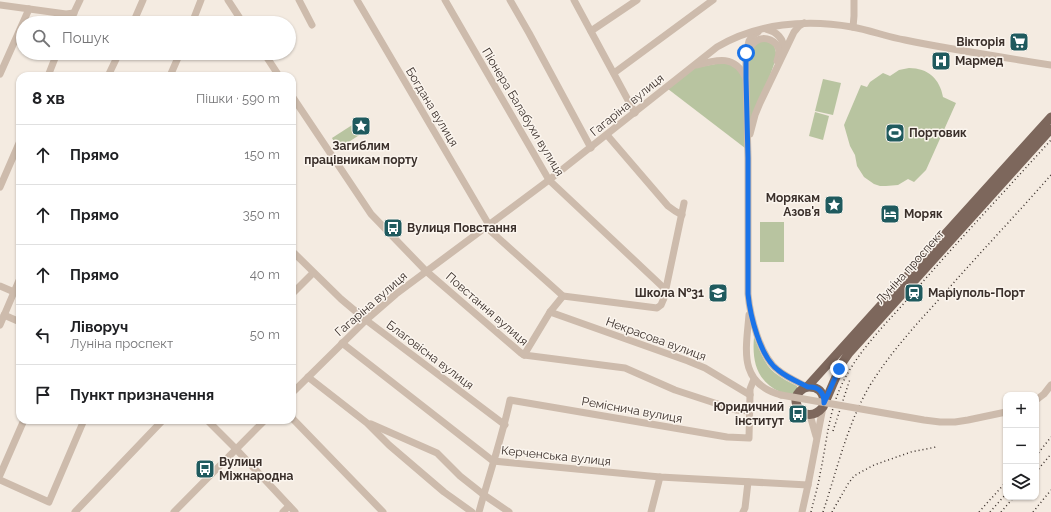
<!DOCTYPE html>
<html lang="uk">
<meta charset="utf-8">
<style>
body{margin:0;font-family:Raleway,sans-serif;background:#f2f2f2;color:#202124}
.controls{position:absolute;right:12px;bottom:12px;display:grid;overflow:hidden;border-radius:8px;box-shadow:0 1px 3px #0004}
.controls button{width:36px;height:36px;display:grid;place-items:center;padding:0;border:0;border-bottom:1px solid #e0e0e0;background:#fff;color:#202124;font:20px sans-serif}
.stop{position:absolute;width:12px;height:12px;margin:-9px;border:3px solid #1a73e8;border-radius:50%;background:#fff}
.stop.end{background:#1a73e8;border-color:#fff;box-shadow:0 1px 4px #0008}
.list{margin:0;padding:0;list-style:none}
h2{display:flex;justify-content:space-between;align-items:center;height:52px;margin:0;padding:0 16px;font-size:17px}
h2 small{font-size:13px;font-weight:400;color:#757577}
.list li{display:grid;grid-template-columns:26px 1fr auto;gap:12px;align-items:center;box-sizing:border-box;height:60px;padding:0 16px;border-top:1px solid #e0e0e0}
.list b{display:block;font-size:15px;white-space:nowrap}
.list p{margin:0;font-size:13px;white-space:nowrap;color:#757577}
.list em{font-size:13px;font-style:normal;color:#757577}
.icon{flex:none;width:22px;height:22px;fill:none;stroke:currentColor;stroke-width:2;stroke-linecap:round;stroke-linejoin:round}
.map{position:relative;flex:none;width:1051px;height:512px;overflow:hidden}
.search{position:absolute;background:#fff;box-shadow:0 1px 3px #0004;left:16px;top:16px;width:280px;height:44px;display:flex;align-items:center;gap:10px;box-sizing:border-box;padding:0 14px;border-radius:22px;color:#757577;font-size:15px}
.panel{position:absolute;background:#fff;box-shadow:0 1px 3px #0004;left:16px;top:72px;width:280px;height:352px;border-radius:12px}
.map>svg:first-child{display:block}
</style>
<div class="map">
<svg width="1051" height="512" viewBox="0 0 1051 512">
<rect width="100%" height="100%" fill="#f4ebe1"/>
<!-- green -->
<g fill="#b8c4a0">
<path d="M764,40L774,45L777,56L768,81L750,128L748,54L756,44Z"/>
<path d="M726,62L737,68L744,79L745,148L668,89L694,68Z"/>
<path d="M909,68C928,68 940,79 943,97L956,103L926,170L914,182L908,179L898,185L886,186H880L874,184L864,177L857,166L855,155L850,146L844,125L861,85L867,87L870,82L883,73L890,76L899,70Z"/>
<path d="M823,79L841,83L833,115L815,111Z"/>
<path d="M815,112L829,116L823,140L809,136Z"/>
<path d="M363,118L370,128L338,149L332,138Z"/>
<rect x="760" y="222" width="24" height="40"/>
<path d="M754,337C759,349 764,364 775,373C781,378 789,382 797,386L798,391L795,396C790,395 784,394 780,392C756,381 752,360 754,337Z"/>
</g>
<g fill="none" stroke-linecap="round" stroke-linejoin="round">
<!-- minor -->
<g stroke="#cdbbac" stroke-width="7">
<path d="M228,0L243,23"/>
<path d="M299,0L312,25"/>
<path d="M357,0L489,225"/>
<path d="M445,0L549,180L666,290"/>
<path d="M510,0L529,33L591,148"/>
<path d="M574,0L635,113"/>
<path d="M0,5L66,14L74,13"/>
<path d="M69,23L80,0"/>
<path d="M133,23L143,0"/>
<path d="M192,23L201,0"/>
<path d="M853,27L854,16V0"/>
<path d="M766,29C778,32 784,39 784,51"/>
<path d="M591,31L637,0"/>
<path d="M758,32L752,36L749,41L746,53V78L748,158V294C750,315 760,357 778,370C786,377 798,382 807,387"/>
<path d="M748,51C750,47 753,43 756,41C765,35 778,41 779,51C779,55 778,58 777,61"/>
<path d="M264,53L279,76"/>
<path d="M697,65C718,59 735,55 746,78"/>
<path d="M614,73L713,0"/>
<path d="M0,74L29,9"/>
<path d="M48,76L57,53"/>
<path d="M108,76L119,53"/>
<path d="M170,76L180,53"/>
<path d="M292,96L371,214L426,271L521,353L524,355L625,368L675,390L736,410L750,411"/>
<path d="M750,134L755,115L760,103L794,32L799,26L804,23"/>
<path d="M607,135L668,206L675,211L682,215"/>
<path d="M0,187L20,141"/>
<path d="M486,227L563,296L657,308L661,305L664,298L684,203"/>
<path d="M292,251L341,299L366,320L505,425"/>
<path d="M0,286L14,292"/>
<path d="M292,294L313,273"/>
<path d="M550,312L688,361L705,368L750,395"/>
<path d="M4,315L20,322"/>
<path d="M749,315C746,350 738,383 781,395"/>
<path d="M0,325L20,278"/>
<path d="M342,343L493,461L660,477L808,485"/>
<path d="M524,355L550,312L563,296"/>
<path d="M308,377L367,423L389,445L444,492L472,512"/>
<path d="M292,393L366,320L396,294L549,180L717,47C757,23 807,19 852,27C870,30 887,37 905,40C953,50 1002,57 1051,65"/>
<path d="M1036,400L1044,394L1051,385"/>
<path d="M810,415L816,436"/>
<path d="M292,418L383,512"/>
<path d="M207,420L236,449L295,512"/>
<path d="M371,424L437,453L460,476L484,495L509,512"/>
<path d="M0,475L24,420"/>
<path d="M0,480L49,502L84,420"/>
<path d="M75,512L163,420"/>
<path d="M174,512L265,420"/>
<path d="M283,512L289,506"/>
<path d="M479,512C489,475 502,438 510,400L727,437L749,438L750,395V389L754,379"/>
<path d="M651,512L660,477"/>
<path d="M743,512L745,508L748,482"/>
<path d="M802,512L808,485L823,407"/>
</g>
<!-- major -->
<g stroke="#7d675c" stroke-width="9">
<path d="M1051,117L807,387C782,396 805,429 823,407L842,363L849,353L1051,129"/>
<path d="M807,387C818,386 824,392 824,403"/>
</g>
<!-- rail -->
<g stroke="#3b302b" stroke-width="1.5" stroke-dasharray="1 3" stroke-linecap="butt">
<path d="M833,431L850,379"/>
<path d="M1036,456L1051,437"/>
<path d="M1036,472L1051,454"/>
<path d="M811,512C814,499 818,487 820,474C826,447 828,417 839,391C854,354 887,323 913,293C958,241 1005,191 1051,140"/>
<path d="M823,512C837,470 847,425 869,387C889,354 915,326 941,297C977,256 1015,216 1051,175"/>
<path d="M832,512L848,484L854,476L861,472L874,465L911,452L936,447"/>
<path d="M979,512L1006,482"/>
<path d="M990,512L1006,494"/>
<path d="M1001,512L1014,497"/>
<path d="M1033,512L1051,490"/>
</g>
<!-- minor-bridge -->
<path stroke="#cdbbac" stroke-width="7" d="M781,395L924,420L940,422H955L968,420L1006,412"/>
</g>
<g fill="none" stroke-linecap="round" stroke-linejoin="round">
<!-- route -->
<path stroke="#1a73e8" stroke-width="5" d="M746,53V78L748,158V294C750,315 760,357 778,370C786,377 798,382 808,387C818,386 824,392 824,403L839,369"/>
</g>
<!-- icons -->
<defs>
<g id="supermarket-square" transform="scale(1)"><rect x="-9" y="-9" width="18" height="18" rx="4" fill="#1f5a5e" stroke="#fbf5ee"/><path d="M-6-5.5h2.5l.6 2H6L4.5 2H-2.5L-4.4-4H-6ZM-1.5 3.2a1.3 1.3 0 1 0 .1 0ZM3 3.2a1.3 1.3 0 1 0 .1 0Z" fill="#fff"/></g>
<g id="hospital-square" transform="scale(1)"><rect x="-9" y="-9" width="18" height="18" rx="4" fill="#1f5a5e" stroke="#fbf5ee"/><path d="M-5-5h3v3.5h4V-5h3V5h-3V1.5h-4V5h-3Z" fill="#fff"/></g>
<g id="sight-square" transform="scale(1)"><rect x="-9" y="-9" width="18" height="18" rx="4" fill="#1f5a5e" stroke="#fbf5ee"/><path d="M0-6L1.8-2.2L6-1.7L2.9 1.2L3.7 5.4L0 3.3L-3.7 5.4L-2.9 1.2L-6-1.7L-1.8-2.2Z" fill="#fff"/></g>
<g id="stadium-square" transform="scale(1)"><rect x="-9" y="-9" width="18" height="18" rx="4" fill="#1f5a5e" stroke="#fbf5ee"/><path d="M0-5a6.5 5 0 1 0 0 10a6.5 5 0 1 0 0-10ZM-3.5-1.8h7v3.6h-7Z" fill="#fff"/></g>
<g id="hotel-square" transform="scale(1)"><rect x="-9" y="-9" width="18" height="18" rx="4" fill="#1f5a5e" stroke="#fbf5ee"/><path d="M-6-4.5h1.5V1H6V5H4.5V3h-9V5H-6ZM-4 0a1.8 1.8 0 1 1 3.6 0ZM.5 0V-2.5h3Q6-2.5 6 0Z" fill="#fff"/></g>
<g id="bus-square" transform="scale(1)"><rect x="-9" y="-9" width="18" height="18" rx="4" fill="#1f5a5e" stroke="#fbf5ee"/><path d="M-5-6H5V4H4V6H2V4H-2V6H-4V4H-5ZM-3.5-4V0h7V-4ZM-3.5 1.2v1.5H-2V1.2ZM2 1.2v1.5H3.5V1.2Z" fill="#fff"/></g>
<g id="school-square" transform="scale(1)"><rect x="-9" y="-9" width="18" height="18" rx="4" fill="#1f5a5e" stroke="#fbf5ee"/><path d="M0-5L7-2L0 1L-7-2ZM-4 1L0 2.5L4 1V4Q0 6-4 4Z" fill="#fff"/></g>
<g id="station-square" transform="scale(1)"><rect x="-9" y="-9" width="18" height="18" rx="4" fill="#1f5a5e" stroke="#fbf5ee"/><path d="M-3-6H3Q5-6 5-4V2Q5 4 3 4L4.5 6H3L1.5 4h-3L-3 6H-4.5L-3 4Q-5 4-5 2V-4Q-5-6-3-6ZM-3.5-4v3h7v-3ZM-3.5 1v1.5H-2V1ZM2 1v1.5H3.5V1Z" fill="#fff"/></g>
</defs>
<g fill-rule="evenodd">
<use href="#supermarket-square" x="1019" y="42"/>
<use href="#hospital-square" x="941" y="61"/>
<use href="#sight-square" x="361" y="126"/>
<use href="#stadium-square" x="895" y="133"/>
<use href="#sight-square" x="834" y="205"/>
<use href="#hotel-square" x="890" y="214"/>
<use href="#bus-square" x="393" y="228"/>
<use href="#school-square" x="718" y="293"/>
<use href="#station-square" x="914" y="293"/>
<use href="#bus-square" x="798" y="414"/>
<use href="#bus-square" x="205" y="469"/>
</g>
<g text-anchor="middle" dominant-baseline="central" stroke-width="3" stroke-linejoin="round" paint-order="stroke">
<!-- poi labels -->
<g font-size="12" font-weight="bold" fill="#3b302b" stroke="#fbf5ee" text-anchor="start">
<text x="1005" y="42" text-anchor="end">Вікторія</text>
<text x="955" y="61">Мармед</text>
<text x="909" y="133">Портовик</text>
<text x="361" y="146" text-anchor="middle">Загиблим<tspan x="361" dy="14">працівникам порту</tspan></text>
<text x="820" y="198" text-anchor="end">Морякам<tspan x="820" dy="14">Азов'я</tspan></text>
<text x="904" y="214">Моряк</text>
<text x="407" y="228">Вулиця Повстання</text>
<text x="704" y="293" text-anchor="end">Школа №31</text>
<text x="928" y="293">Маріуполь-Порт</text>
<text x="784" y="407" text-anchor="end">Юридичний<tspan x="784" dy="14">інститут</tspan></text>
<text x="219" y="462">Вулиця<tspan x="219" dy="14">Міжнародна</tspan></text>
</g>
<!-- street labels -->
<g font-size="12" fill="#3b302b" stroke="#fbf5ee">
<text transform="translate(627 105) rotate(-39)">Гагаріна вулиця</text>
<text transform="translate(432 107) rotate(59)">Богдана вулиця</text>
<text transform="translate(523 112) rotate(59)">Піонера Балабухи вулиця</text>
<text transform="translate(910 267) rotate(-48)">Луніна проспект</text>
<text transform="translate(371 304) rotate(-41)">Гагаріна вулиця</text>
<text transform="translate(487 309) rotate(41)">Повстання вулиця</text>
<text transform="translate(656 339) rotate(20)">Некрасова вулиця</text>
<text transform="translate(430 355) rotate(37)">Благовісна вулиця</text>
<text transform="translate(632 410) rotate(10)">Реміснича вулиця</text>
<text transform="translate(556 456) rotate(6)">Керченська вулиця</text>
</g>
</g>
</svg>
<div class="controls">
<button>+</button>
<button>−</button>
<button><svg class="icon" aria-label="layers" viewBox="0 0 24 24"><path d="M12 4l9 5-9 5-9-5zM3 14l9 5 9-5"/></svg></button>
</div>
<div class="stop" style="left:746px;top:53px"></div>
<div class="stop end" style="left:839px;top:369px"></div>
<div class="search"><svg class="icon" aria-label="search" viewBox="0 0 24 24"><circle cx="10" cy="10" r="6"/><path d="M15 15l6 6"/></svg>Пошук</div>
<section class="panel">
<h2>8 хв<small>Пішки · 590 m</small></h2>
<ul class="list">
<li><svg class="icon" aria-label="ahead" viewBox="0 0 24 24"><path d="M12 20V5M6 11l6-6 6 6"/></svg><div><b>Прямо</b></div><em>150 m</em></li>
<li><svg class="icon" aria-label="ahead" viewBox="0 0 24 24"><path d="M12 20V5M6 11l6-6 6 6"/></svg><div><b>Прямо</b></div><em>350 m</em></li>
<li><svg class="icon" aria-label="ahead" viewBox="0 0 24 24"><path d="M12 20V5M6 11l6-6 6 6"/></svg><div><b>Прямо</b></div><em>40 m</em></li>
<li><svg class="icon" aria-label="left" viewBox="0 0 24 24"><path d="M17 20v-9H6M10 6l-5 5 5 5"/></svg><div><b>Ліворуч</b><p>Луніна проспект</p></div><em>50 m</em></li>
<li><svg class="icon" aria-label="arrive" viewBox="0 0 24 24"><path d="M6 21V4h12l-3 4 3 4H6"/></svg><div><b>Пункт призначення</b></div></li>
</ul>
</section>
</div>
